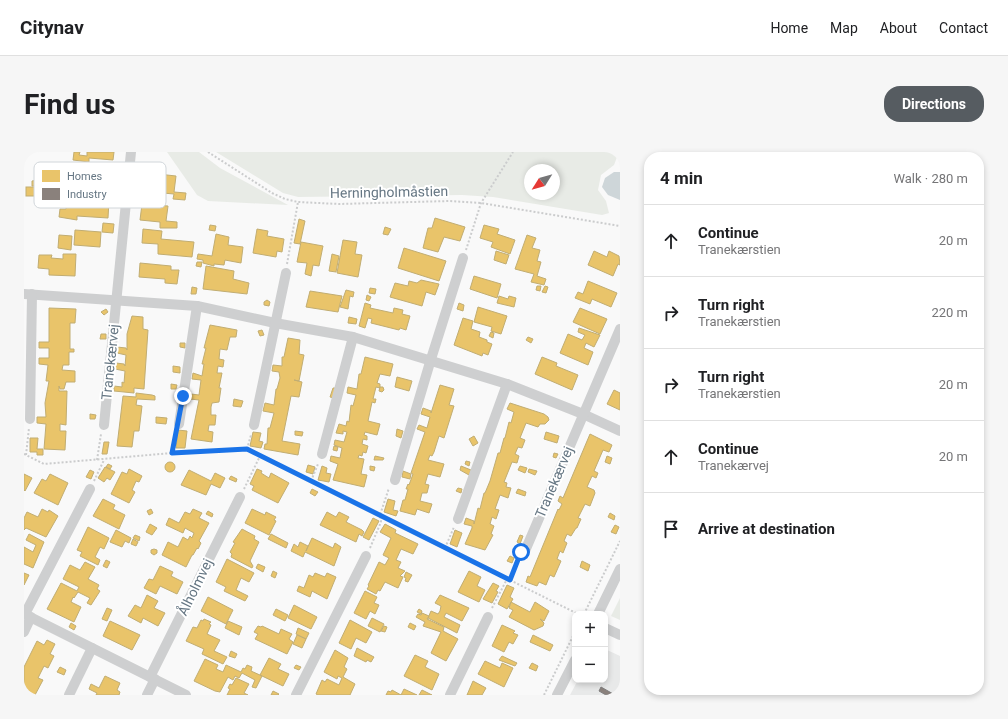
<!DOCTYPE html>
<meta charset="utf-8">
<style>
body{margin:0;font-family:Roboto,sans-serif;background:#f6f6f6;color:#202124}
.controls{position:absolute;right:12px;bottom:12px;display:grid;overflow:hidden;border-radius:8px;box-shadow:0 2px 6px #0003}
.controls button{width:36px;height:36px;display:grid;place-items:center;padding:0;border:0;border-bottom:1px solid #e0e0e0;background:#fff;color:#202124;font:20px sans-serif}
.compass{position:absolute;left:500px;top:12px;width:36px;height:36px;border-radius:50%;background:#fff;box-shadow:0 2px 6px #0003;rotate:233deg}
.stop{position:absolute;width:12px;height:12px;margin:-9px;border:3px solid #1a73e8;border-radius:50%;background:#fff}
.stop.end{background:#1a73e8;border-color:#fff;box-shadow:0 1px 4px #0008}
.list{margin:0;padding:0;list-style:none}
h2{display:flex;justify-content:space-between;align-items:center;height:52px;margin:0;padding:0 16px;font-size:17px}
h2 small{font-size:13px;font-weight:400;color:#757577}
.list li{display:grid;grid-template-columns:26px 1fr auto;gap:12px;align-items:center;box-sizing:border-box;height:72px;padding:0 16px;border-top:1px solid #e0e0e0}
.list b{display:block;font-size:15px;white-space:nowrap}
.list p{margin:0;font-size:13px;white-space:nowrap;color:#757577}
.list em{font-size:13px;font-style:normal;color:#757577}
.icon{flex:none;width:22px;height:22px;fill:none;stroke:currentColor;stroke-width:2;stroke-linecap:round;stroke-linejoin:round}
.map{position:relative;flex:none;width:596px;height:543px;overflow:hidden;border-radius:16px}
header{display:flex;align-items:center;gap:24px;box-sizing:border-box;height:56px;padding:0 20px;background:#fff;border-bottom:1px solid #e0e0e0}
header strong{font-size:19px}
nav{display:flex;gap:22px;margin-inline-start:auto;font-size:14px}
.intro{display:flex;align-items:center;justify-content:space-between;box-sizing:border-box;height:96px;padding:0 24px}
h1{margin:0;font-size:28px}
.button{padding:10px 18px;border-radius:16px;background:#565c61;color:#fff;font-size:14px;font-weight:700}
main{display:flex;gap:24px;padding:0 24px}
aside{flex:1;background:#fff;border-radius:16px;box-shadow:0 2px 6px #0003}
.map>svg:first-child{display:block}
</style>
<header>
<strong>Citynav</strong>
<nav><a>Home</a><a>Map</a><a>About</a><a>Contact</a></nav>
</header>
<div class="intro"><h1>Find us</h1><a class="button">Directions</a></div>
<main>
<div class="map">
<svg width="596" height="543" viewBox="0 0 596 543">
<rect width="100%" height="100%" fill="#f9f9f9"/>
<!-- built -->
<path fill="#e8e9e9" d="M581,497L596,504V543H546L554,528H581Z"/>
<!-- green -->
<g fill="#e8ebe6" fill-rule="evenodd">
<path d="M143,0H175L196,16L264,53L184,49L173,43Z"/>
<path d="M192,0H595L590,13L577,23L574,38L582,49L585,61L578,63L469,45L438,43L274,45L259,41ZM506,18H530V42H506Z"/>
<path d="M596,446V468L587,464Z"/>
</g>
<!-- water -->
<path fill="#ced6d9" d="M590,20H596V48L584,43L578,35L581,26Z"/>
<!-- homes -->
<g fill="#e9c46a" stroke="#c1ad72">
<path d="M50,0H56L55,3L63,4V0H90L89,8L65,6V10L49,8Z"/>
<path d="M119,11L135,12L134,22L152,24L150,40L162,41L161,48L149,47L150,42L116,39Z"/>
<path d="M14,28L15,34H8V29Z"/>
<rect x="2" y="35" width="9" height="9"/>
<path d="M44,45L85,49L84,66L53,64V68L35,65L36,57H42Z"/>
<path d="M118,52L144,54L142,69L153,70V76H136V70L116,68Z"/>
<path d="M411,66L441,75L436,89L420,85L414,100L399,96L404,76H408Z"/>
<path d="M275,67L281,69L276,92L270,91Z"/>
<path d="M79,71L90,72L89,81L78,80Z"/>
<path d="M186,73L192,74L191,79L185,78Z"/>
<path d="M460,73L475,77L473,82L491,88L486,102L467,95L469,90L456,86Z"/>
<path d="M361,75L367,77L364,83L359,82Z"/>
<path d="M119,77L138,79L137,87L170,90L168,105L134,102V92L118,91Z"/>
<path d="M233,77L244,79L243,84L260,87L258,100L253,99L252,105L229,101Z"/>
<path d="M51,78L77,80L76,95L50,93Z"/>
<path d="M192,82L205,85L204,93L219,95L217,111L201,108L200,113L190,112V114L179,111V108L173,107L174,102L188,104Z"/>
<path d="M35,83L48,84L47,98L34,96Z"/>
<path d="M503,83L512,86L508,96L516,98L513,109L517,110L513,124L522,127L520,133L507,130L510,122L491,117Z"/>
<path d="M319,88L333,90L331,102L338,103L334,125L313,121Z"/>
<path d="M277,90L299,94L295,114L289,113L287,124L281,122L283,111L273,110Z"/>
<path d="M380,96L422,109L415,129L374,116Z"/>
<path d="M472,99L485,103L482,112L470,108Z"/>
<path d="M570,99L583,105L585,99L595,104L596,113L594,112L589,124L564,113Z"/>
<path d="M39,102H52L51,124L25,123V117L14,116L15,103H28L27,106L39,107Z"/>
<path d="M308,102L315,104L312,120L305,119Z"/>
<path d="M173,110H178L177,115L172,114Z"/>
<path d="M116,111L147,114V118H155L153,132L141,131V127L115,125Z"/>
<path d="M182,114L210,119L209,127L225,131L223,142L179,137Z"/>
<path d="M450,124L477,132L473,146L446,137Z"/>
<path d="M397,128L415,132L411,143L402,140L398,154L366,145L371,131L384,134L385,129L393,131Z"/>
<path d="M564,129L593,141L587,155L568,147L566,152L551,146L554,140L559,142Z"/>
<path d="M513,134H517L516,139L512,138Z"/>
<path d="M521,134L524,135L522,141L518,140Z"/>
<path d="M168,135L173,136L172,142H167Z"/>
<path d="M346,136L352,137L351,142L345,141Z"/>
<path d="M322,138L330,140L329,145L326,144L324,157L316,155Z"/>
<path d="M286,139L318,144L314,160L282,155Z"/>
<path d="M343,143L347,145L345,149L342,148Z"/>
<path d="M475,144L484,147L485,144L492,146L490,155L473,151Z"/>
<path d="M243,148L246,150L245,154L240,153V150Z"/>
<path d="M341,151L347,153L346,156L369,161L370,156L379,158L378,162L386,164L382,178L376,176L375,178L347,171L348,167L344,166L341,176L335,174Z"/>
<path d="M435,151L440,153L439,159L433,157Z"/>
<path d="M454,155L483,164L477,182L467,179L468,175L450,170Z"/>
<path d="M25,156L52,157L51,171H46V197H50V200H45V213H39L38,218L51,219V230H42L40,237H36L35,234V239H43L42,273L36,272V279H42L41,298L20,297L22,272L13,271V265H22L21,251L25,229H22L24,213L15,212V206H25V196H15V190H25Z"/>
<path d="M556,156L583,167L576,182L549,170Z"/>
<path d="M82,157L84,160L80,163L77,160Z"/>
<path d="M108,164L119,165V177L124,178L120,237L110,236V241L90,239V234L98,235V230L100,231L101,219L91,217L92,211L100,212L101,214L102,203L93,201V195L102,196L103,198V182Z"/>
<path d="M325,165L333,167L332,172L324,171Z"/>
<path d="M439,166L449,169L447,177L456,180L455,185L463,188V190L468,192L464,203L459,201L458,204L430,193Z"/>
<path d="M186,173L213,178L212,185H206L203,198L196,197L195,207L200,208L199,215L194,214L193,221H198L195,236H197L195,250L188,251L187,255V263H192L191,273H185L184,279L189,280L188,290L167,287L175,248L166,247L167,242L175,243L177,228L168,227L169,221L178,224L180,212H178L182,196H180Z"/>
<path d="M555,176L576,183L570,195L562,191L560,196L569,200L564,213L536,201L544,182L558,188L561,183L554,180Z"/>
<path d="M238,178L240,183L236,184L234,179Z"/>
<path d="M467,180L470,181L469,186L465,184Z"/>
<path d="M77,182H82V187H76Z"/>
<path d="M504,185L509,187L507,191L502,188Z"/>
<path d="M264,186L276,188L275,202L280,203L275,229L270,228L278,230L275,245L267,244L258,289L276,292L274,303L240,297L241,292H243L244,276H246L250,261L239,259L241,251L250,253L252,237H253L256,226L255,220L248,219L249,213L258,214V205H260Z"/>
<path d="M156,191H161V196L156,195Z"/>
<path d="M341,205L369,212L366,224L356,222L353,231L356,232V236L352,235L349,247H352L351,251L348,250L344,269L356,272L353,283L341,280L340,283L343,284V288L339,287L338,292L344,294L342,301L339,300L338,304L335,303L334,306L340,307L337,322L343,323L340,335L309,328L314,312L306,309L307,304L316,306L318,296L310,293L311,288L320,290L323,280L319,279V282L312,281L315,272L322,274L323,269L325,270L327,253L329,254L332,243L323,241L324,235L333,237L335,222H337Z"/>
<path d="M518,205L533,211L532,214L554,223L548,238L511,222Z"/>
<path d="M149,214L156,215V221L149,220Z"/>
<path d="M373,225L388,229L385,239L371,235Z"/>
<path d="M147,232L153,233L152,237H147Z"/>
<path d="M416,233L430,237L425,253L430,254L420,286L415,284L410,300L408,304L406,303L404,308L420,312L416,325L404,322L401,332L405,333L403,341H398L396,349L408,352L405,361L393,357L391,363L376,359L379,348H381L384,337H382L384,332L385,333L389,322L387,321L401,280L393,277L395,273L403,276L406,265L397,262L399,256L407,259V261Z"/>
<path d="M356,235H359L360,238L358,240L355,239Z"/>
<path d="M309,236H311L310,246L306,245Z"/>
<path d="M590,238L596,241V258L583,252Z"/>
<path d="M112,241L128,243L131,244V248L113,247L112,253L118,254L115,279H110L108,295L93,294L99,244L112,245Z"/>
<path d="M210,247L219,249L217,255L209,254Z"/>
<path d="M486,251L520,262L524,265L525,268L521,272H516L514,275L502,271L496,286L501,288L498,296L494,295L491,302L495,304L493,311L488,310L480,330L483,331L482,335L487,336L484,346L476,343L471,357L475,358L472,367L468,365L466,372L470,374L467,382L469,383L461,398L441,392L448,376V374L440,372L442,366L450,369V372L454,356L456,357L460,341H461L466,329L474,301H476L480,286H481L485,270L487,271L490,260L483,257Z"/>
<path d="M66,262L72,263L71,267H66Z"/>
<path d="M132,265L143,266L142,272L132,271Z"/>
<path d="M373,277L379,279L377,286L372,284Z"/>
<path d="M154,278L163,279L161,296H152Z"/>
<path d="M271,279L279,280L278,284L271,283Z"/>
<path d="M229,280L237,281L235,289L239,290L237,296L226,294Z"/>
<path d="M522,280L535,284L533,291L520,287Z"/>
<path d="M566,282L588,293L585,300L579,298L570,319L574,321L572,326L568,324L563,335L570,338L571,341L566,354L561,352L554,366L557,367L553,376H552L547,384L543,382L540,389L543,391L539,401L536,399L533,407L537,409L530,425L526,423L522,433L515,430L513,434L502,430L504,424L506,425L534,357L535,358L538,352L534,349L536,344L539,346Z"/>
<path d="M450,284L454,291L449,294L445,287Z"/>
<path d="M6,286H14L13,297H19V303H13V300H6Z"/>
<path d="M80,290H85L83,302H78Z"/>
<path d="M310,294L314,295L313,299L309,298Z"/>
<path d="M530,301L534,302L532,306L529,305Z"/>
<path d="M351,304L360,306L359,308H350Z"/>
<path d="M583,304L588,306L586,312L581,310Z"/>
<path d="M442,309L446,310L445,314L441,312Z"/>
<circle cx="146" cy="315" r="5"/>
<path d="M84,312L88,314L86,317L82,315Z"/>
<path d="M284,313L291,315L289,322L282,320Z"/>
<path d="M298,314L303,316L302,321L307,322L305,330L294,328Z"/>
<path d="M346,314L351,315L350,319L346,318Z"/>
<path d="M437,314L447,318L445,323L436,318Z"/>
<path d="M496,314L503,316L501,321L494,318Z"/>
<path d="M81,315L91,320L86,328L83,326L80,330L74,326Z"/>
<path d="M105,317L118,324L115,330L112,329L108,338L111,340L105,351L87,342L98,320L103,322Z"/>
<path d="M233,317L238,319L237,321L245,326L247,321L265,331L254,351L228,338L230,334L226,332Z"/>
<path d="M505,317L513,319L511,323L504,320Z"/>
<path d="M66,318L70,320L67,327L62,325Z"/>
<path d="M165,318L187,329L191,321L201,326L196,336L187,332L182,343L157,333Z"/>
<path d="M379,319L387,322L386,327L378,325Z"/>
<path d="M0,322L8,326L1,339L0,338Z"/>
<path d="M26,322L44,331L34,353L10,341L18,327L22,329Z"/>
<path d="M207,324L213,327L212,330L205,327Z"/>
<path d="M434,336L438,337L437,341L432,339Z"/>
<path d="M288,337L294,340L291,344L286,341Z"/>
<path d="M494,337L502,340L501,344L492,341Z"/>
<path d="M79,347L91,353L89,357L101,363L95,377L69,364Z"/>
<path d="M364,347L371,349L369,358L374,359L372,364L360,360Z"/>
<path d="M18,357L24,360L25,358L34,364L22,385L2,376L0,378V366L3,360L14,365Z"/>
<path d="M127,357L129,361L125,363L123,359Z"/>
<path d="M169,357L178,361L175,366L185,371L175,389L177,391L174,397L173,396L169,403H168L162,415L138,403L144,390L154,395L159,385L164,388L166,384L168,386L170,381L161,376L159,381L142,373L145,366L155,371L161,360L166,362Z"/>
<path d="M228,357L241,363L242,360L252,365L250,368L252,369L245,383L221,371Z"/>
<path d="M184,359L189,362L188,365L182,362Z"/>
<path d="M303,360L312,365L315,360L325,365L322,370L338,378L340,380L338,384L335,382L332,390L296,373Z"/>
<path d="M586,361L591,364L590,368L584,365Z"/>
<path d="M349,366L355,369L345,388L339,385Z"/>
<path d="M126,372L133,376L128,383L122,380Z"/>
<path d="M361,372L372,378L371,381L394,392L389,402L377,397L372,408L377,410L374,416L381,419L376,424L379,425L374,436L361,430L356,439L354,438L352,442L343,437L345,434L344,433L355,410L361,413L365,406L359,403L367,386L356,380Z"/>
<path d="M591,373L595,375L592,382L587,380Z"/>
<path d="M64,375L85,386L80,397L76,395L71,405L76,408L74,413L56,404L58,400L53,398Z"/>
<path d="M218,377L231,384L230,387L235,390L226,409L229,414L228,416L207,405L208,402L206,400L211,391L209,390Z"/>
<path d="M92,378L107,386L105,391L101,389L98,395L86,390Z"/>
<path d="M431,378L438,381L433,395L426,392Z"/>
<path d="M5,382L20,390L9,416L0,412V395L9,400L12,393L2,388Z"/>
<path d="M247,382L264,391L262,396L244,387Z"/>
<path d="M111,383L116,385L115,389L109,386Z"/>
<path d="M496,383L499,384L496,392L493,390Z"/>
<path d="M288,386L309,396L311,391L317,395L310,414L281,400L279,405L267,399L270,392L274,395L276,390L284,394L282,399Z"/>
<path d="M109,387L114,390L112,394L107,392Z"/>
<path d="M130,397L133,398V401L130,403L127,401V398Z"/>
<path d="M486,404L490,406L488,411L483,409Z"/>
<path d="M203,407L230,421L225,430L217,426L212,438L224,444L221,449L200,439L202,435L192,430Z"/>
<path d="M82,408L86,410L83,416L79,414Z"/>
<path d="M558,409L566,413L564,419L556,415Z"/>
<path d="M61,410L71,415L64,427L75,433L73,437L76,439L67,453L63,451L66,446L54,440L50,446L49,445L47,450L57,455L50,470L23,457L37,431L53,439L55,435L39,427L46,413L56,418Z"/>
<path d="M234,412L241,415L239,420L232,416Z"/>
<path d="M136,414L149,420L147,424L159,430L153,442L136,434L132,442L120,436L125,427L129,428Z"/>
<path d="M249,419L253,421L251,426L247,424Z"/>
<path d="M445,419L457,425L453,434L461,438L455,450L434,440Z"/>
<path d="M382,420L388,423L384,430L381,429L382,426L380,425Z"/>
<path d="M0,421L5,423L0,433Z"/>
<path d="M291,421L301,425L303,421L312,425L303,447L288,439L286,445L273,439L275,434L280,436L285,423L289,425Z"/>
<path d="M469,431L475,434L472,439L474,440L468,451L459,447Z"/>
<path d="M483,433L490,436L486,445L489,447L483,457L474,452Z"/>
<path d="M341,439L353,445L350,451L355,453L351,462L346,459L342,467L330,461Z"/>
<path d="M123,443L134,449L130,456L141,461L134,474L119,466L117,471L104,464L111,453L117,456Z"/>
<path d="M416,443L445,456L438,469L422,461L420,465L436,473L433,481L404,466L407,459L414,462L416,459L417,454L411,451Z"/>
<path d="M184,445L209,458L202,472L177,459Z"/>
<path d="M487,450L506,460L511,450L525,459L520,469L516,467L520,471L519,474L510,478L485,465L489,458L485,456Z"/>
<path d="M270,453L293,465L287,477L264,466Z"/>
<path d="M83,456L88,458L83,469L78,467Z"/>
<path d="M252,457L264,463L261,469L249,463Z"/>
<path d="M395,457L398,459L397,462L393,460Z"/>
<path d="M398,461L405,464L403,467L420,475L419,479L434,487L422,509L407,501L417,480L399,474L401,470L392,465L394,462L397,463Z"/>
<path d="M348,466L360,472L356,480L344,474Z"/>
<path d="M180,467L187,470L185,472L187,473L183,482L196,488L190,499L203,505L199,512L178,502L180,497L162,489L169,475L173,476L177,468L179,469Z"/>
<path d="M326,468L348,480L342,491L332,486L327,497L315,491Z"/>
<path d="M86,469L116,483L108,498L79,484Z"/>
<path d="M204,469L218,475L215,483L201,476Z"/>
<path d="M47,471L52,474L50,478L45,475Z"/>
<path d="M386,471L392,474L390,478L384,475Z"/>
<path d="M478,473L491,479L489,481L494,483L489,492L485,490L480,500L468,494Z"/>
<path d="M234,474L237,475L238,474L255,482L257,477L268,482L265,487L269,490L263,502L231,487L234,482L230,480Z"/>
<path d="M360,474L363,475L361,480L357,479Z"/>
<path d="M274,476L285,481L282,487L272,482Z"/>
<path d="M273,483L282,487L278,496L269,492Z"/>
<path d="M509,483L529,493L526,499L506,490Z"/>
<path d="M23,488L31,492L26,502L30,504L24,516L20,514L14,526L19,528L11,543H0V515L13,489L20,493Z"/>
<path d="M333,496L350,505L347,510L343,508L342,510L330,504Z"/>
<path d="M311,498L324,506L320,515L323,517L319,525L331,532L326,543H294L292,542L298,528L301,530L303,527L315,533L318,526L314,524L313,527L300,520Z"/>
<path d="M207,499L213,502L211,506L205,504Z"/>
<path d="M391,503L404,509L401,515L415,522L408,538L380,524Z"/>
<path d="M478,504L493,511L491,514L475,508Z"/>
<path d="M245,506L257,512L254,517L265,522L259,534L236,523Z"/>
<path d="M181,507L194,513L192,517L199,520L202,513L217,520L219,516L221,517L223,513L228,515L227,519L238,524L232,536L228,535L231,528L218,521L215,526L211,524L209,528L204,525L196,540L191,539L170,529Z"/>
<path d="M461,509L476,516L478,511L489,516L480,535L454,522Z"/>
<path d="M508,511L514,514L512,519L505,516Z"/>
<path d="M272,513L277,515L275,518L270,516Z"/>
<path d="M36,515L42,518L40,523L33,520Z"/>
<path d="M81,524L96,531L93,538L96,540L95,543H72L73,541L65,537L67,532L75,536Z"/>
<path d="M212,526L225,532L220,541L224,543H203L206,537L204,536L206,532L208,533Z"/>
<path d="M449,529L462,536L458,543H443Z"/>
<path d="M380,537L393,543H362L364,539L367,540L368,538L377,543Z"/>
<path d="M398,538L408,543H395Z"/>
<path d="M249,539L255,542L254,543H247Z"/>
</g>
<!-- industry -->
<path fill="#8a817c" stroke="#7f7e7e" d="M577,535L591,543H582L575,539Z"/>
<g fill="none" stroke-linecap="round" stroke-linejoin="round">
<!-- path -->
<g stroke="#cbcccd" stroke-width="2" stroke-dasharray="2 2" stroke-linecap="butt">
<path d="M184,0L248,41L261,47L274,50L315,52L425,49L457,51L596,74"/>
<path d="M442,98L457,51L489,0"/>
<path d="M263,112L274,50"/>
<path d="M223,297L227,283"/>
<path d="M148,301L151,281"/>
<path d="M0,302L20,312L148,301L223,297L554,462"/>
<path d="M2,303L5,276"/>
<path d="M73,308L77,282"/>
<path d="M70,329L80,308"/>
<path d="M287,329L294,312"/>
<path d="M220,337L236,304"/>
<path d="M346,396L357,370L356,363L365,336"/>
<path d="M421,396L430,375"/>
<path d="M486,428L495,406"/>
<path d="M468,456L483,427"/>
<path d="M560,462L596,389"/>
<path d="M520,543L551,480"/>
</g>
<!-- street -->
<g stroke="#cecfd0" stroke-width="10">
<path d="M0,142L173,154L251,171L329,185L483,232L559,262L596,279"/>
<path d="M6,267L8,142"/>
<path d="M155,272L173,154"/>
<path d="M80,273L107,0"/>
<path d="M230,273L262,121"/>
<path d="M298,302L329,185"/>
<path d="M371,328L407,207L439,106"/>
<path d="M434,367L483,232"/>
<path d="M501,399L596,177"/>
<path d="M0,462L162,543"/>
<path d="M1,462L66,337"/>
<path d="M574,462L596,417"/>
<path d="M581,476L596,483"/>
<path d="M0,480L7,465"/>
<path d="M126,525L216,345"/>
<path d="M45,543L68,496"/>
<path d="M123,543L131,527"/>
<path d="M272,543L342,404"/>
<path d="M426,543L464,465"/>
<path d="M533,543L551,508"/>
</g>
</g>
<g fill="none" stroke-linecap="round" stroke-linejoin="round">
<!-- route -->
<path stroke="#1a73e8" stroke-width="5" d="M159,244L148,301L223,297L486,428L497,400"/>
</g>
<g text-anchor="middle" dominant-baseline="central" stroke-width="4" stroke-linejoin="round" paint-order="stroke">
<!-- street labels -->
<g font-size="14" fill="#657683" stroke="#fff">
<text transform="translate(365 40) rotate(-1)">Herningholmåstien</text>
<text transform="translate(86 210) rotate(-84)">Tranekærvej</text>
<text transform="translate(530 330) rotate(-67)">Tranekærvej</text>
<text transform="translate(171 435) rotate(-64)">Ålholmvej</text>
</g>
</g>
<!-- legend -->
<rect x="10" y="10" width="132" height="46" rx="6" fill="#fff" stroke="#d1d6da" stroke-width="1"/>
<rect x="18" y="18" width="18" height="12" fill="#e9c46a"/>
<rect x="18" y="36" width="18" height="12" fill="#8a817c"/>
<g font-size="11" fill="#657683">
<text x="43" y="28">Homes</text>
<text x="43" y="46">Industry</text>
</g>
</svg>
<div class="controls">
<button>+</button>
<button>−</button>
</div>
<svg class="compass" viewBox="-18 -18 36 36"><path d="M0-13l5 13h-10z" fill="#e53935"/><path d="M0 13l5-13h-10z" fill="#757577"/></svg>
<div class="stop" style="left:497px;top:400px"></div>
<div class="stop end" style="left:159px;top:244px"></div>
</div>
<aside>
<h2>4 min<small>Walk · 280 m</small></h2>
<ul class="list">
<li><svg class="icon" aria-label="ahead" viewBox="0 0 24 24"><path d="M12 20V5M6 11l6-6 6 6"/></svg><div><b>Continue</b><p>Tranekærstien</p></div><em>20 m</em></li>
<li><svg class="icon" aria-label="right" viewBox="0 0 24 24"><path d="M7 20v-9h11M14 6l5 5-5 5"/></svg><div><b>Turn right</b><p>Tranekærstien</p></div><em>220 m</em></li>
<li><svg class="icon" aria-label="right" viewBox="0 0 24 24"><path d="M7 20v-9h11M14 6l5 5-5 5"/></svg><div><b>Turn right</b><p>Tranekærstien</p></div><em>20 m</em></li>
<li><svg class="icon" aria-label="ahead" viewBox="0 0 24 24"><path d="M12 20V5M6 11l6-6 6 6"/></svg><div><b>Continue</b><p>Tranekærvej</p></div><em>20 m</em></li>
<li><svg class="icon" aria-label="arrive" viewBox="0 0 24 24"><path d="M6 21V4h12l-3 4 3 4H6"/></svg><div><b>Arrive at destination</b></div></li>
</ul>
</aside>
</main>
